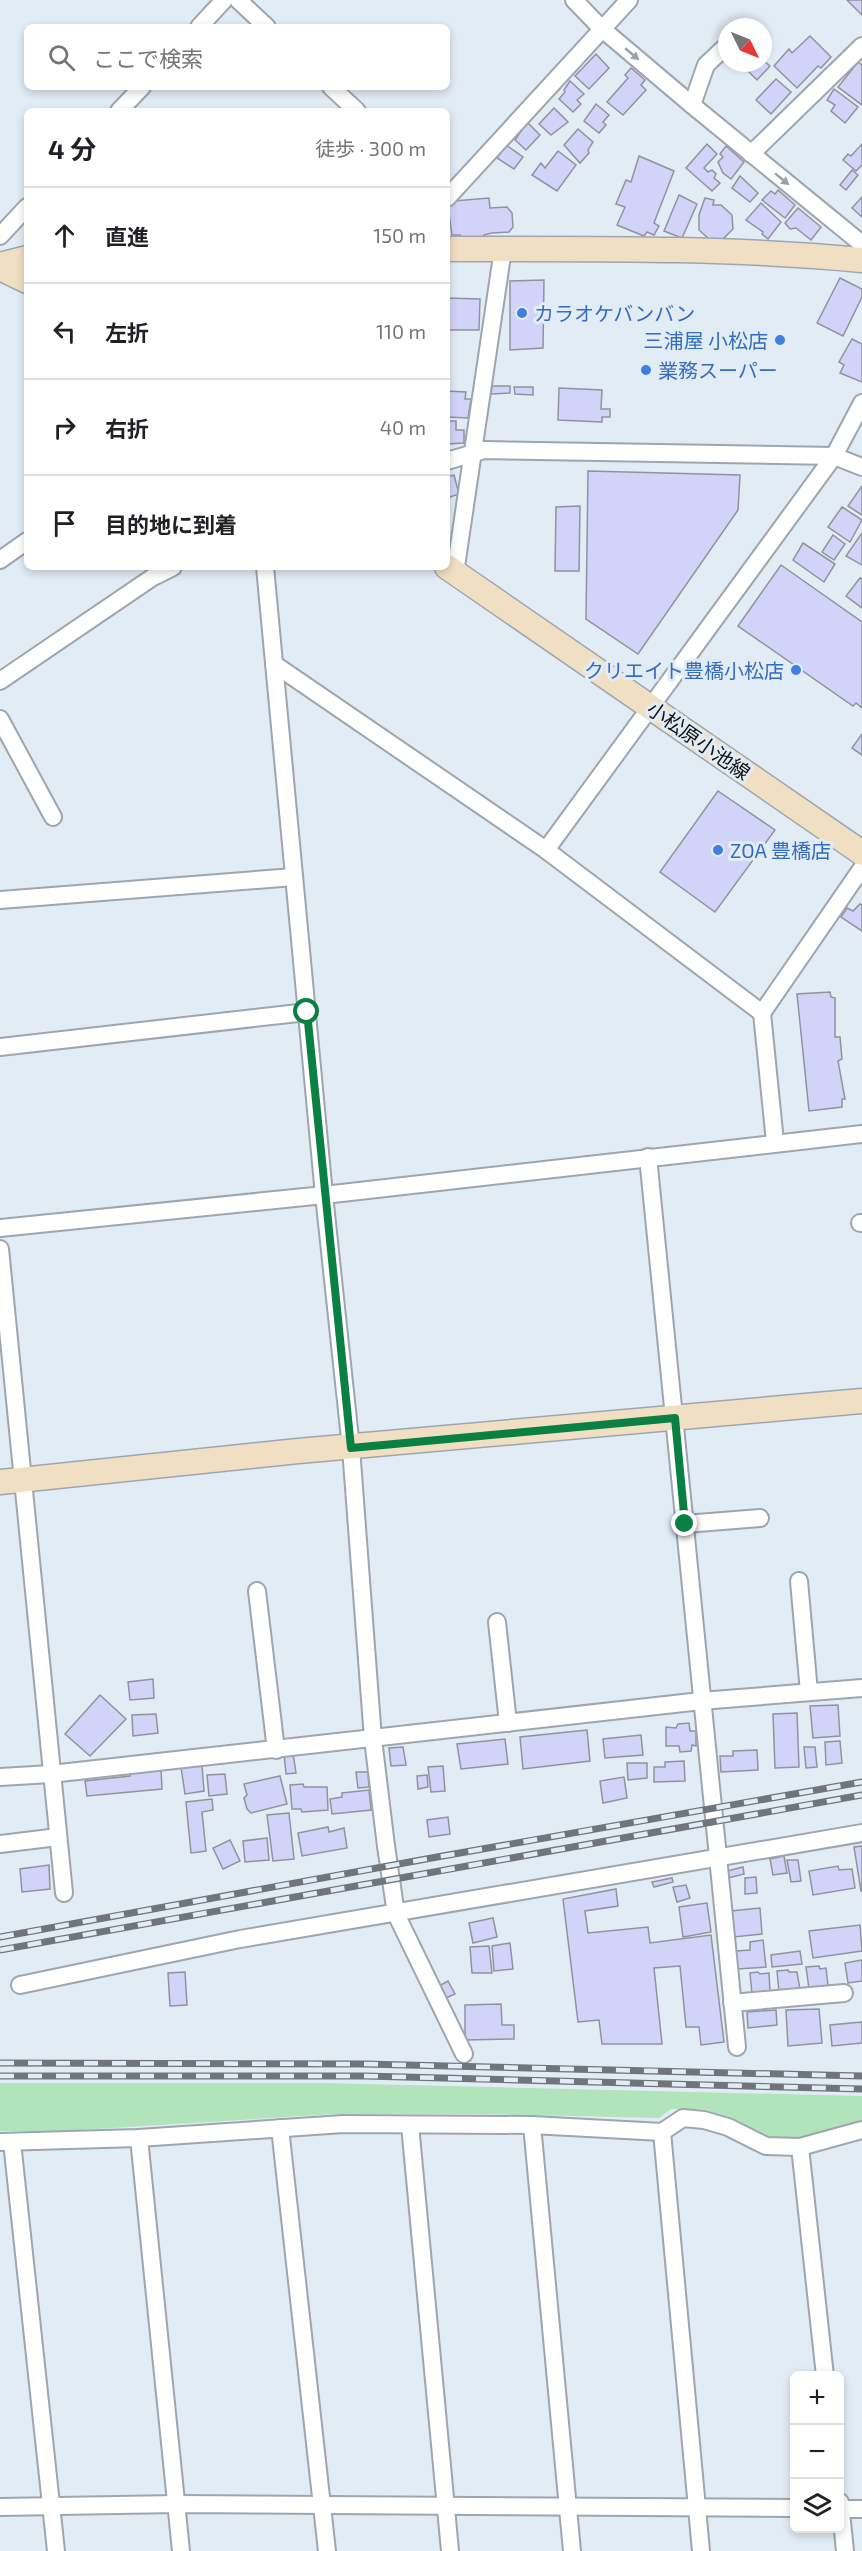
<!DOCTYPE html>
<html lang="ja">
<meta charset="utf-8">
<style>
body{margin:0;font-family:"Exo 2","Noto Sans JP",sans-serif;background:#f2f2f2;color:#202124}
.controls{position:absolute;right:18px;bottom:18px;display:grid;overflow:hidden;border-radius:9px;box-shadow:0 3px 9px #0003}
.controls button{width:54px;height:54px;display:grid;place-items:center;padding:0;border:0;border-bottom:2px solid #e0e0e0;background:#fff;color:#202124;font:30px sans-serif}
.compass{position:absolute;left:718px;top:18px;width:54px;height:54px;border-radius:50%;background:#fff;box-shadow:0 3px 9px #0003;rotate:133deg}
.stop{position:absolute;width:18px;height:18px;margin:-14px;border:4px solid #0b8043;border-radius:50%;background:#fff}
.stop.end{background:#0b8043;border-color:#fff;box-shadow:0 2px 6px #0008}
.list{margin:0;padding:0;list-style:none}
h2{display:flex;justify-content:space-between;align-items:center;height:78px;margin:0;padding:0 24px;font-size:26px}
h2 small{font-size:20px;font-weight:400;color:#757577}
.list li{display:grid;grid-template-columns:39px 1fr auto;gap:18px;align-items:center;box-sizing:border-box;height:96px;padding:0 24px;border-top:2px solid #e0e0e0}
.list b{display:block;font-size:22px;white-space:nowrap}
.list em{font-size:20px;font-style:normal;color:#757577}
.icon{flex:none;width:33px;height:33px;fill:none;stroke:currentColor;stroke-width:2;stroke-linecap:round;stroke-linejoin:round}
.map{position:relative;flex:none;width:862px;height:2551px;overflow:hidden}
.search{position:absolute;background:#fff;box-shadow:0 3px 9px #0003;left:24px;top:24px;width:426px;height:66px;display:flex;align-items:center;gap:15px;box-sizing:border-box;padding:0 21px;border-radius:9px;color:#757577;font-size:22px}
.panel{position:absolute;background:#fff;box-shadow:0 3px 9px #0003;left:24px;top:108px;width:426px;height:462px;border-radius:9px}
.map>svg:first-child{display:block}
</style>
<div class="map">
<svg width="862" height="2551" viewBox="0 0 862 2551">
<rect width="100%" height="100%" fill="#e2ecf5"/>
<!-- green -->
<path fill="#b1e4ba" d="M0,2083H321L862,2096V2120L794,2140L769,2138L729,2117L703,2109H671L659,2118L481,2114H335L65,2131H0Z"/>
<!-- building -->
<g fill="#d1d4f8" stroke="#91929d" stroke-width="1.5">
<path d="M847,0H862V15Z"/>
<path d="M810,36L831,57L821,68L818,66L797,88L774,66L789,49L792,53Z"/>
<path d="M596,54L609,68L589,89L575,76Z"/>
<path d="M763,60L770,66L757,80L747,70L754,63H763Z"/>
<path d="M858,62L862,65V105L838,87Z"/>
<path d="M631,68L645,80L641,85L646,90L623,115L607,102L628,78L625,75Z"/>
<path d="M776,79L791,92L771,114L756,100Z"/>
<path d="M570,81L584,94L577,100L581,104L573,112L559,99L565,92L564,90Z"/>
<path d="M834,89L858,107L845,123L831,111L835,105L827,100Z"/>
<path d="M596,104L609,115L603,122L606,125L599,133L584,121Z"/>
<path d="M554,108L568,122L551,135L539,124Z"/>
<path d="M527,122L540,135L526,150L515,140Z"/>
<path d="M578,129L593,142L588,150L589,153L580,163L564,145Z"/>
<path d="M707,144L717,154L704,168L708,172L712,170L716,174L714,178L720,183L712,191L686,168Z"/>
<path d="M862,144V165L856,171L843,160L848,154L851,156Z"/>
<path d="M506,145L523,157L514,169L497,158Z"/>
<path d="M726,146L744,162L731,179L723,173L718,162L723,157L720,154Z"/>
<path d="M558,151L576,165L557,191L532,175L541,163L545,168Z"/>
<path d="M639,156L674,171L654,223L659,226L654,235L647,232L644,236L617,225L625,207L616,204L626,180L631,182Z"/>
<path d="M852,170L858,175L846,190L840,185Z"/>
<path d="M740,176L758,193L750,202L732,188Z"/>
<path d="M778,190L795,205L785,218L762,200L771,191L775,194Z"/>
<path d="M679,195L697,204L682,238L664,231Z"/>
<path d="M862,197V217L852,208Z"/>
<path d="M489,198L490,208L507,207L512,213L513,227L509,232L492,233L484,235L483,238L460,240V235H452L448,207L454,201Z"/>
<path d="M705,198L714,200L713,205H721L732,215L733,229L723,239H709L699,230V215Z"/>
<path d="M761,203L781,222L768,239L762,234L763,232L746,220Z"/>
<path d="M798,208L821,227L811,240L796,228L790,229L785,223Z"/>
<path d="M840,278L862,289V297L843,336L817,323Z"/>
<path d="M544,280L543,348L510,350V281Z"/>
<path d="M447,298L480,299L479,330H447Z"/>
<path d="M852,339L862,344V382L840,373L844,365L839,362Z"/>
<path d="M492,386H510V393L491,394Z"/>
<path d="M514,387H533V395L515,394Z"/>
<path d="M559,388L602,390L601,409H610V417H602V422L558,420Z"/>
<path d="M447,391L466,392L465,399H471L468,418L447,417Z"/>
<path d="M447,421H456V430H464V443L447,444Z"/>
<path d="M588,471L740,475L738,510L638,654L586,619Z"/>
<path d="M454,475L459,494L447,498V477Z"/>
<path d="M862,486V515L848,506Z"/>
<path d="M580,506L579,571H555L556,507Z"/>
<path d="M842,507L862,520L850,542L828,527Z"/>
<path d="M862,533V565L846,556Z"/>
<path d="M833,535L845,544L834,560L822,552Z"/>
<path d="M803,543L835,564L824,582L793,560Z"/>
<path d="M781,565L862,622V708L856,703L853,706L738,626Z"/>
<path d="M860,578L862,579V608L846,596Z"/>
<path d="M862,734V755L852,748Z"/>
<path d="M718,791L775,830L715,912L660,872Z"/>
<path d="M860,904L862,905V931L841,917L847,908L853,911Z"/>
<path d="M830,992L831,997L835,998V1037H840L842,1059L838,1061L845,1099H842V1107L809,1111L797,994Z"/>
<path d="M153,1679L154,1698L130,1700L128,1682Z"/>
<path d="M100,1695L126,1719L90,1756L65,1734Z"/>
<path d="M838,1705L840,1736L813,1738L810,1706Z"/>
<path d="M797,1713L799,1767L775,1768L773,1714Z"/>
<path d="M156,1714L158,1733L133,1736L132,1715Z"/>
<path d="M689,1723L690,1731H696V1746L692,1745L691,1751L680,1752L679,1746H666V1727L676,1728L678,1724Z"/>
<path d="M587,1730L590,1761L523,1769L520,1737Z"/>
<path d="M641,1735L643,1755L605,1758L603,1739Z"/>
<path d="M505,1739L508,1764L461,1769L457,1744Z"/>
<path d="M840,1741L842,1763L826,1765L825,1742Z"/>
<path d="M403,1747L406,1765L391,1766L389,1748Z"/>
<path d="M804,1747H815L817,1767L806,1768Z"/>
<path d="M757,1750L758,1770L721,1772L720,1756H733V1751Z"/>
<path d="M293,1753L296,1773L286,1774L284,1754Z"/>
<path d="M684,1761L685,1781L654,1782V1767H665V1762Z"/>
<path d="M627,1763H647V1778L628,1780Z"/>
<path d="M202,1765L204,1791L185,1794L181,1767Z"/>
<path d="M443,1766L445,1791L431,1792L428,1767Z"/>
<path d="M161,1769L162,1789L87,1796L85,1781L130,1776L131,1774Z"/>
<path d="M356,1772H368L369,1787L358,1788Z"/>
<path d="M225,1774L227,1794L209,1796L207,1775Z"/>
<path d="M427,1775L428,1787L418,1789L417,1776Z"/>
<path d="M280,1776L287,1804L251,1813L247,1809L244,1798L247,1795L244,1784Z"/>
<path d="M624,1777L627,1798L603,1803L600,1781Z"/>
<path d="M303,1784L304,1787H327L328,1810L302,1812L301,1809H292L290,1785Z"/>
<path d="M369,1790L371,1810L332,1814L330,1799L342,1797V1793Z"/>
<path d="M212,1799L213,1810L202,1812L206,1851L191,1853L186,1802Z"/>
<path d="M289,1813L294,1859L273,1861L267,1815Z"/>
<path d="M448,1817L450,1834L429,1837L427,1820Z"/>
<path d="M328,1827L329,1832L344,1828L347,1848L302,1856L298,1833Z"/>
<path d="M267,1838L269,1860L245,1862L243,1841Z"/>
<path d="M230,1840L240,1861L223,1869L213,1848Z"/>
<path d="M862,1846V1891H861L854,1847Z"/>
<path d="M784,1856L787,1873L773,1875L770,1859Z"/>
<path d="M787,1860H798L801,1881L791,1882Z"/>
<path d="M49,1865L50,1889L22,1892L20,1869Z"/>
<path d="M838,1866L839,1870L852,1869L855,1888L813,1895L809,1871Z"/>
<path d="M743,1867L744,1874L728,1878L727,1871Z"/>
<path d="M756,1877L757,1893L745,1894V1878Z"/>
<path d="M672,1878L673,1882L654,1887L652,1882Z"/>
<path d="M686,1885L690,1898L677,1902L673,1887Z"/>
<path d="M616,1889L618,1906L585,1911L588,1933L648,1927L650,1943L711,1935L724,2042L701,2045L699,2027H686L680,1966L654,1968L662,2044H602L599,2020L578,2022L563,1899Z"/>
<path d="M707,1903L711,1932L683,1937L679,1907Z"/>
<path d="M760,1908L762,1934L734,1937L731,1911Z"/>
<path d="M493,1918L497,1937L473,1943L469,1923Z"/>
<path d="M860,1925L862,1951L813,1958L809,1931Z"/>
<path d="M763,1940L766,1967L737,1969L736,1951L750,1950V1942Z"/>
<path d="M510,1943L513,1969L494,1971L492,1946Z"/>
<path d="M489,1946L492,1973H472L470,1947Z"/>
<path d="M800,1951L802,1964L772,1967L771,1955Z"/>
<path d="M862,1960V1981L848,1983L845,1963Z"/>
<path d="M819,1966L820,1969L826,1968L828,1986L809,1989L806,1967Z"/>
<path d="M788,1970L789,1972H797L800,1990L779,1992L777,1971Z"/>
<path d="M185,1972L187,2005L170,2006L168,1973Z"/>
<path d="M758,1972L760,1974L769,1973L770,1993L752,1994L750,1973Z"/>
<path d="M448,1981L455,1994L446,1998L439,1986Z"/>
<path d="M501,2004L502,2025H514V2039L465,2040V2005Z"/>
<path d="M819,2009L822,2043L788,2046L786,2010Z"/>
<path d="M776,2010L777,2025L748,2028L747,2012Z"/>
<path d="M862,2022V2043L832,2046L830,2025Z"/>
</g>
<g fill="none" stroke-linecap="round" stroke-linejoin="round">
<!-- street casing -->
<g stroke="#9da6af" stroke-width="20">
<g id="street">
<path d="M238,0L267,27"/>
<path d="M574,0L601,28L692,105L862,244"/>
<path d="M199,27L224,0"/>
<path d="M331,87L357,111"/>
<path d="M692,105L706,65L724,48"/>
<path d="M119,111L142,87"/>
<path d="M751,154L862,46"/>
<path d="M447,198L629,0"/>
<path d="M0,236L27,207"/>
<path d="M447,461L484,450L834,456L862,467"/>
<path d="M0,560L27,541"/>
<path d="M265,567L324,1195L351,1448L373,1739L386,1846L396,1914L464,2054"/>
<path d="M455,573L503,249"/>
<path d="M274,664L546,850L762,1013L775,1142"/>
<path d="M0,681L153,577L173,567"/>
<path d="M0,719L53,817"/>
<path d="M546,850L834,456L862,403"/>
<path d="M0,900L294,877"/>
<path d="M762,1013L862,868"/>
<path d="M0,1047L307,1012"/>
<path d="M648,1157L737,2047"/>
<path d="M860,1223H862"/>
<path d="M0,1228L324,1195L862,1134"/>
<path d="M0,1249L64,1893"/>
<path d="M685,1524L760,1518"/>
<path d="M799,1581L809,1692"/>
<path d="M257,1591L276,1750"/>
<path d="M497,1622L508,1723"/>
<path d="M0,1777L51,1774L701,1701L862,1688"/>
<path d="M0,1844L58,1837"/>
<path d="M20,1985L240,1939L862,1833"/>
<path d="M732,2003L844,1993"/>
<path d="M410,2125L450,2551"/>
<path d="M532,2125L572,2551"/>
<path d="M280,2128L327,2551"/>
<path d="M662,2132L701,2551"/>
<path d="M139,2138L181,2551"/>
<path d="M0,2142L139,2138L343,2124L532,2125L662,2132L683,2118L704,2120L728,2127L766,2146L800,2147L862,2130"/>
<path d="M12,2142L56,2551"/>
<path d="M800,2147L825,2376"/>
<path d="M840,2502L845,2551"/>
<path d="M0,2507L176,2504L794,2508"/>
<path d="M840,2509H862"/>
</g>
</g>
<!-- secondary casing -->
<g stroke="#9da6af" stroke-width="27">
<g id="secondary">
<path d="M447,249C585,249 724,247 862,260"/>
<path d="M0,265L27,258"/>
<path d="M0,268L27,281"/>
<path d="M447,567L862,853"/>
<path d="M0,1482L298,1451L862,1401"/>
</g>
</g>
<!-- street -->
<use href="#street" stroke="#fff" stroke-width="16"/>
<!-- secondary -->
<use href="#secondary" stroke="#f1dfc4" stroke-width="24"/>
<!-- rail casing -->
<g stroke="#6f757b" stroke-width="7">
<g id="rail">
<path d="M0,1937L437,1857L862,1782"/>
<path d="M0,1950L862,1795"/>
<path d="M0,2063L365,2064L862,2076"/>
<path d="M0,2076H365L862,2089"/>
</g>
</g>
<!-- rail -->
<use href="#rail" stroke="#e2ecf5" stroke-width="4.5" stroke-dasharray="14" stroke-linecap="butt"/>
</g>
<!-- one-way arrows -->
<defs><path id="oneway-solid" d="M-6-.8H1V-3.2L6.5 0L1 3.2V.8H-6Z" transform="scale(1.5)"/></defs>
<g fill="#9fa0a1">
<use href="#oneway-solid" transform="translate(632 54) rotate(40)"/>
<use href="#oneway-solid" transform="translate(782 179) rotate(39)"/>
</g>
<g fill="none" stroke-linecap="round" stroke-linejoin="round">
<!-- route -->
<path stroke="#0b8043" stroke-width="8" d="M307,1012L351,1448L675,1418L685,1524"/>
</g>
<!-- markers -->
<g fill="#3f7fe0" stroke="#e2ecf5" stroke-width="2">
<circle cx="522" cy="313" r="6"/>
<circle cx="780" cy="340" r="6"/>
<circle cx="646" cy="370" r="6"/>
<circle cx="796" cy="670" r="6"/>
<circle cx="718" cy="850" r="6"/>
</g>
<g text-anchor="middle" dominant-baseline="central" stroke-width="6" stroke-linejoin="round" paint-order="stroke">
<!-- shop labels -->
<g font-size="20" fill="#366cbe" stroke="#e2ecf5" text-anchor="start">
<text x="534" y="313">カラオケバンバン</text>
<text x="768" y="340" text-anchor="end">三浦屋 小松店</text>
<text x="658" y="370">業務スーパー</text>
<text x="784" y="670" text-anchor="end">クリエイト豊橋小松店</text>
<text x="730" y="850">ZOA 豊橋店</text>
</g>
<!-- street labels -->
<g font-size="20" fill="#0e1114" stroke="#e2ecf5">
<text transform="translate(699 740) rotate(35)">小松原小池線</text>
</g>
</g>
</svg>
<div class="controls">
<button>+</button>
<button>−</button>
<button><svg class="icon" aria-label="layers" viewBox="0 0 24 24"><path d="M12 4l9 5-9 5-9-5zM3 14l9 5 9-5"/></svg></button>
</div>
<svg class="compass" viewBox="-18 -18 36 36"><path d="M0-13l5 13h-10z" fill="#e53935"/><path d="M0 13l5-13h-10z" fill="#757577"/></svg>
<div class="stop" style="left:307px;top:1012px"></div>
<div class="stop end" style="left:685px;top:1524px"></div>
<div class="search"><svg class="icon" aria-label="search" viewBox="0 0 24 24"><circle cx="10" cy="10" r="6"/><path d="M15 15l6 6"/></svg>ここで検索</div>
<section class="panel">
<h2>4 分<small>徒歩 · 300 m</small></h2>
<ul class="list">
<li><svg class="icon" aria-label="ahead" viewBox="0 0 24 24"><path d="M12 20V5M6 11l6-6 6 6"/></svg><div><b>直進</b></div><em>150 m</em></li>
<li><svg class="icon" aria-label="left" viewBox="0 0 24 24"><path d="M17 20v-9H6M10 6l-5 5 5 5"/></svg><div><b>左折</b></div><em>110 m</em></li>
<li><svg class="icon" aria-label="right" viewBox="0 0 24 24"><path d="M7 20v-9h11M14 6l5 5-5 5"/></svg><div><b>右折</b></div><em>40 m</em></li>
<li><svg class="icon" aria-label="arrive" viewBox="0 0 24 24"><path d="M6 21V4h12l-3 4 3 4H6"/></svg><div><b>目的地に到着</b></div></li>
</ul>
</section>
</div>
